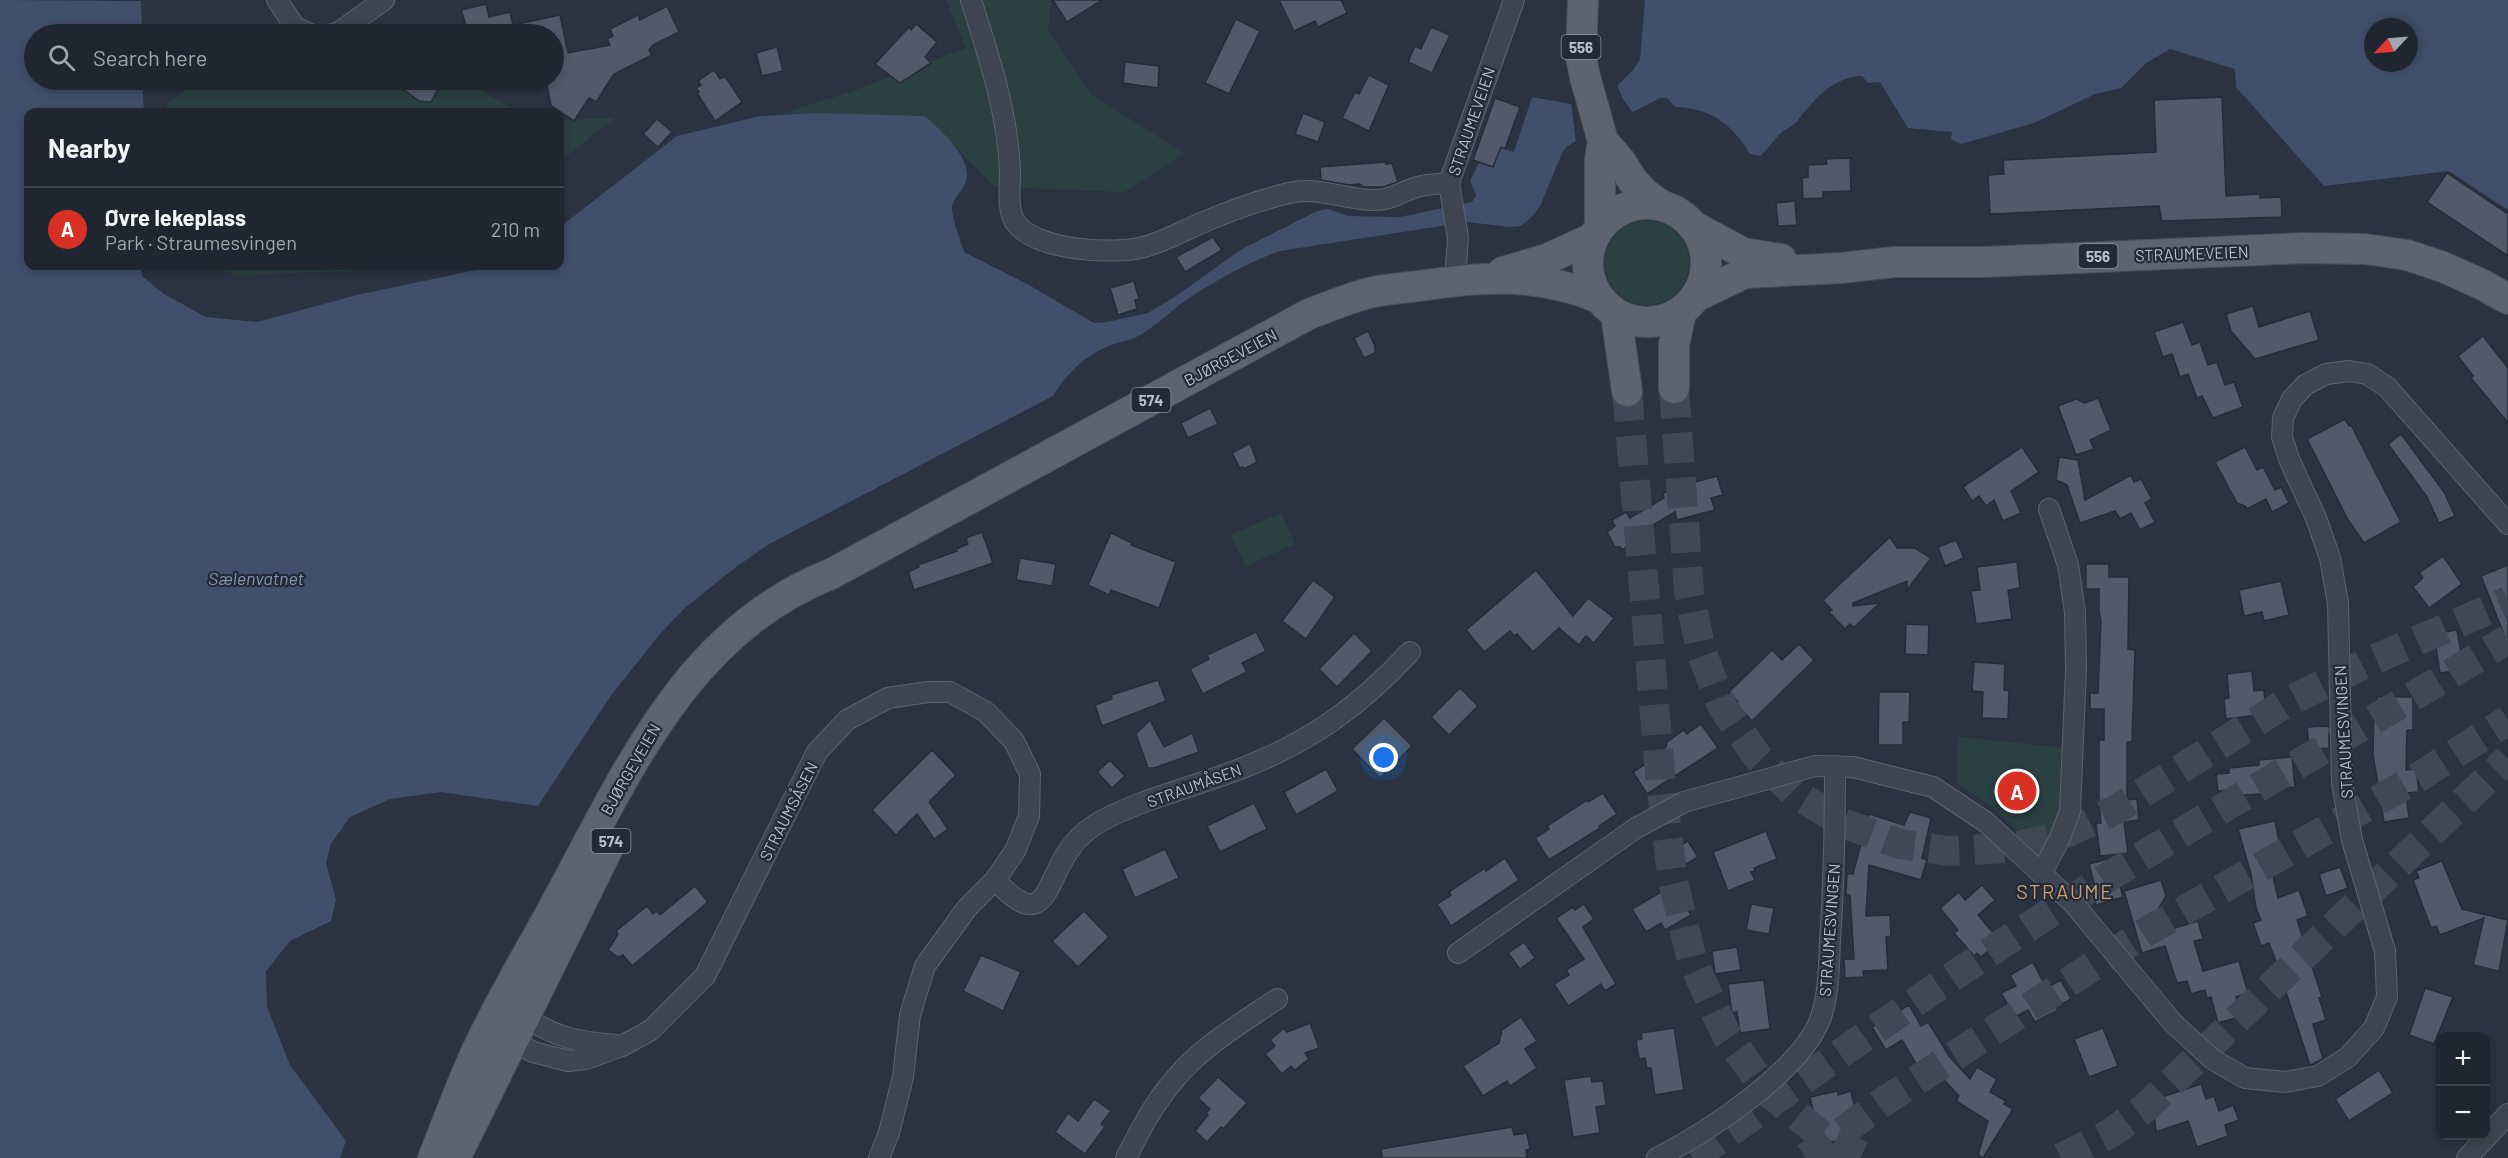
<!DOCTYPE html>
<meta charset="utf-8">
<style>
body{margin:0;font-family:Barlow,sans-serif;background:#272e3a;color:#f1f3f6}
.controls{position:absolute;right:18px;bottom:18px;display:grid;overflow:hidden;border-radius:12px;box-shadow:0 3px 9px #0003}
.controls button{width:54px;height:54px;display:grid;place-items:center;padding:0;border:0;border-bottom:2px solid #3c434d;background:#1f2632;color:#f1f3f6;font:30px sans-serif}
.compass{position:absolute;left:2364px;top:18px;width:54px;height:54px;border-radius:50%;background:#1f2632;box-shadow:0 3px 9px #0003;rotate:244deg}
.you{position:absolute;left:1384px;top:758px;width:21px;height:21px;margin:-15px;border:4px solid #fff;border-radius:50%;background:#1a73e8;box-shadow:0 0 0 9px #1a73e833}
.badge{display:grid;place-items:center;width:39px;height:39px;border-radius:50%;background:#d93025;color:#fff;font-size:20px;font-weight:700}
.pin{position:absolute;translate:-50% -50%;border:3px solid #fff;box-shadow:0 2px 6px #0006}
.list{margin:0;padding:0;list-style:none}
h2{display:flex;justify-content:space-between;align-items:center;height:78px;margin:0;padding:0 24px;font-size:26px}
h2 small{font-size:20px;font-weight:400;color:#a1a5ac}
.list li{display:grid;grid-template-columns:39px 1fr auto;gap:18px;align-items:center;box-sizing:border-box;height:84px;padding:0 24px;border-top:2px solid #3c434d}
.list b{display:block;font-size:22px;white-space:nowrap}
.list p{margin:0;font-size:20px;white-space:nowrap;color:#a1a5ac}
.list em{font-size:20px;font-style:normal;color:#a1a5ac}
.icon{flex:none;width:33px;height:33px;fill:none;stroke:currentColor;stroke-width:2;stroke-linecap:round;stroke-linejoin:round}
.map{position:relative;flex:none;width:2508px;height:1158px;overflow:hidden}
.search{position:absolute;background:#1f2632;box-shadow:0 3px 9px #0003;left:24px;top:24px;width:540px;height:66px;display:flex;align-items:center;gap:15px;box-sizing:border-box;padding:0 21px;border-radius:33px;color:#a1a5ac;font-size:22px}
.panel{position:absolute;background:#1f2632;box-shadow:0 3px 9px #0003;left:24px;top:108px;width:540px;height:162px;border-radius:12px}
.map>svg:first-child{display:block}
</style>
<div class="map">
<svg width="2508" height="1158" viewBox="0 0 2508 1158">
<rect width="100%" height="100%" fill="#293342"/>
<!-- green -->
<g fill="#2b4043">
<path d="M946,0H1051L1048,30L1091,94L1185,154L1124,192L995,187L925,116L815,113L781,114L850,92L966,48Z"/>
<path d="M196,80H470L484,92L518,112H167V104Z"/>
<path d="M615,118L560,161V120Z"/>
<circle cx="1647" cy="263" r="42"/>
<path d="M211,266H377L362,270L238,276Z"/>
<path d="M1281,513L1295,544L1246,566L1230,535Z"/>
<path d="M1958,737L2068,748L2066,799L2049,845L2037,847L1994,809L1956,782Z"/>
</g>
<!-- water -->
<path fill="#40506a" fill-rule="evenodd" d="M0,0L141,1L142,34H34V80H142L144,112H28V266H140L142,276L164,294L206,317L257,322L357,295L495,266H560V227L677,136L760,116L815,113L925,116C940,130 973,158 966,181C963,193 951,197 952,211C954,224 960,239 964,252L1029,285L1094,323L1107,322L1148,313L1176,296L1242,249L1317,211L1328,209L1348,216L1400,217L1472,202L1476,195L1470,181L1488,143L1514,152L1532,97L1571,104L1617,86L1632,71L1640,60L1645,0H2508V210L2449,171L2324,186L2236,87L2235,69L2170,49L2146,63L2121,88L2095,94L2034,123L1961,144L1951,139L1952,132L1908,128L1880,82L1868,83L1862,76C1835,76 1814,99 1798,120C1794,126 1785,129 1780,134C1773,141 1767,149 1761,156L1750,154C1732,124 1711,108 1675,107L1667,98H1660L1569,145L1563,151L1540,206L1530,219L1520,226L1510,227L1467,222L1280,251C1248,262 1217,280 1189,298C1174,308 1161,322 1145,332C1134,340 1123,341 1111,345C1085,355 1067,373 1053,396L769,544L736,567L686,607L659,635L610,697L538,806L441,792L390,799L350,817L331,844L326,863L336,900L331,921L290,941L266,971L267,1007L290,1065L346,1141L340,1158H0ZM2373,27H2409V63H2373Z"/>
<!-- pier -->
<path fill="#293342" d="M1616,83L1623,99L1634,114L1576,143L1571,102Z"/>
<!-- building -->
<g fill="#505a6b" stroke="#242c3a" stroke-width="1.5">
<path d="M1053,0H1102L1067,22Z"/>
<path d="M1279,0H1341L1347,13L1318,27L1315,21L1294,31Z"/>
<path d="M486,4L489,17L510,12L513,25L560,15L568,53L610,45L607,39L613,36L610,29L638,15L640,20L667,6L679,32L653,45L649,50L652,55L614,74L596,102L589,98L574,121L551,106L546,80H554V34H469L461,10Z"/>
<path d="M1236,19L1260,31L1229,94L1205,83Z"/>
<path d="M916,24L937,42L925,57L931,63L900,83L875,64L909,27L911,30Z"/>
<path d="M1431,27L1450,35L1432,73L1408,62L1415,46L1421,49Z"/>
<path d="M777,47L783,71L762,76L756,53Z"/>
<path d="M1125,62L1159,66L1158,88L1123,83Z"/>
<path d="M714,70L720,79L725,76L742,102L715,121L697,93L699,92L696,88L701,85L698,81Z"/>
<path d="M1369,75L1389,85L1369,131L1342,118L1355,92L1359,94Z"/>
<path d="M391,80H443L431,102L419,101Z"/>
<path d="M2222,97L2226,196L2260,194V198L2281,197L2282,217L2162,221L2159,206L1990,214L1988,175L2004,174L2003,160L2156,152L2154,100Z"/>
<path d="M1495,98L1520,107L1505,149L1501,147L1493,167L1473,160Z"/>
<path d="M1303,113L1325,122L1318,142L1295,134Z"/>
<path d="M657,119L672,132L658,147L643,134Z"/>
<path d="M1850,158L1851,191L1823,192V198L1803,199L1802,178L1808,177V165L1827,164L1826,159Z"/>
<path d="M1386,162V164L1392,163L1398,182L1383,187H1364L1360,184L1349,185L1321,180L1320,167Z"/>
<path d="M2447,173L2508,214V256L2427,202Z"/>
<path d="M1795,201L1797,225L1778,226L1776,203Z"/>
<path d="M1213,237L1222,250L1185,272L1176,257Z"/>
<path d="M1134,281L1139,299L1135,300L1137,309L1118,315L1110,288Z"/>
<path d="M2253,306L2259,327L2310,311L2319,340L2255,359L2231,331L2226,314Z"/>
<path d="M2183,322L2192,345L2200,342L2208,365L2217,362L2225,385L2234,382L2243,407L2213,418L2202,396L2197,398L2188,374L2180,377L2172,354L2163,357L2154,332Z"/>
<path d="M1368,331L1375,346V353L1364,358L1354,338Z"/>
<path d="M2483,336L2508,368V423L2471,378L2473,376L2458,356Z"/>
<path d="M2098,398L2111,430L2090,440L2094,449L2076,455L2058,406L2076,399L2085,403Z"/>
<path d="M1210,408L1218,424L1188,438L1181,423Z"/>
<path d="M2345,419L2349,426L2351,425L2401,522L2364,543L2347,518L2307,439Z"/>
<path d="M2401,434L2444,492L2455,516L2439,523L2427,497L2388,444Z"/>
<path d="M1250,443L1257,462L1244,469L1243,467L1240,468L1232,453Z"/>
<path d="M2022,447L2039,472L2011,491L2021,513L2003,521L1994,500L1986,506L1979,496L1972,501L1963,487Z"/>
<path d="M2245,447L2257,470L2263,467L2275,490L2281,487L2289,503L2272,512L2266,499L2247,509L2245,506L2237,503L2215,462Z"/>
<path d="M2059,457L2078,460L2085,500L2131,475L2134,482L2141,479L2152,499L2145,503L2155,522L2140,530L2131,513L2120,519L2115,511L2080,523L2067,485L2056,480Z"/>
<path d="M1717,476L1723,495L1711,498L1715,510L1677,520L1675,512L1634,536L1637,541L1622,550L1620,547H1615L1607,532L1615,526L1612,520L1626,512L1630,518L1664,498L1663,493L1669,491V489Z"/>
<path d="M982,532L993,563L914,590L908,572L919,567L918,565L957,551L956,549L968,544L966,538Z"/>
<path d="M1111,533L1132,543L1131,545L1176,562L1159,608L1111,590L1109,595L1088,585Z"/>
<path d="M1890,537L1897,548H1915L1931,558L1907,590V581L1853,603V606L1880,603L1854,627L1850,624L1845,629L1829,612L1832,610L1823,600Z"/>
<path d="M1956,540L1964,558L1945,566L1938,547Z"/>
<path d="M2443,556L2462,584L2429,608L2413,587L2423,578L2419,573Z"/>
<path d="M1020,558L1056,564L1052,586L1016,580Z"/>
<path d="M2017,562L2020,588L2008,590L2012,619L1976,624L1971,591L1980,590L1977,567Z"/>
<path d="M2086,564H2109V577H2129L2128,649L2135,650L2132,742H2127V800L2137,799L2139,820L2124,822L2128,853L2100,856L2096,823H2101L2099,803V740H2104V709H2090V693H2098L2101,620L2099,612V589H2086Z"/>
<path d="M2508,565V641L2507,642L2481,576Z"/>
<path d="M1536,570L1573,616L1588,598L1614,618L1594,643L1586,636L1579,645L1559,628L1533,652L1517,634L1514,636L1510,631L1484,652L1466,630Z"/>
<path d="M1313,580L1335,597L1306,639L1282,621Z"/>
<path d="M2281,581L2289,615L2264,621L2262,612L2244,616L2239,590Z"/>
<path d="M1906,624L1929,625L1928,655L1905,654Z"/>
<path d="M2457,630L2464,670L2440,673L2434,634Z"/>
<path d="M1256,632L1266,651L1242,663L1247,672L1203,694L1190,669L1209,659L1207,655Z"/>
<path d="M1354,633L1372,651L1337,687L1319,669Z"/>
<path d="M1799,644L1814,660L1752,721L1736,704L1738,702L1729,692L1772,650L1782,660Z"/>
<path d="M1974,662L2005,664L2004,690L2009,691L2008,719L1982,718L1983,692L1972,691Z"/>
<path d="M2252,671L2254,691L2264,690L2266,714L2226,719L2224,699L2229,698L2227,674Z"/>
<path d="M1158,680L1166,701L1102,726L1095,705L1112,699L1111,695Z"/>
<path d="M1460,688L1478,706L1449,735L1431,717Z"/>
<path d="M1879,692H1910L1909,722H1903V745H1878Z"/>
<path d="M2377,697H2413V730H2407L2406,770L2416,769L2419,792L2406,793L2409,818L2384,822L2373,754L2374,705L2377,706Z"/>
<path d="M1384,718L1412,746L1380,778L1352,749Z"/>
<path d="M1150,720L1164,747L1192,733L1199,752L1154,768H1148L1136,734Z"/>
<path d="M1701,724L1718,748L1647,794L1633,772L1647,763L1645,760L1666,747L1667,742L1684,730L1687,734Z"/>
<path d="M2329,726V748L2309,750L2307,727Z"/>
<path d="M932,750L956,775L929,802L948,829L934,839L917,814L896,835L872,810Z"/>
<path d="M2292,757L2295,787L2274,789V793L2231,796V790L2218,791L2216,774L2229,773V768L2259,765V760Z"/>
<path d="M1110,760L1125,776L1112,788L1097,772Z"/>
<path d="M1326,769L1338,791L1296,815L1284,792Z"/>
<path d="M1603,793L1617,814L1599,826L1600,828L1549,860L1535,838L1549,829L1547,826L1587,800L1588,802Z"/>
<path d="M1254,803L1267,829L1220,852L1207,826Z"/>
<path d="M1910,812L1931,818L1922,858L1927,860L1921,880L1869,865L1866,916L1890,915L1891,936L1886,937L1888,970L1863,971L1864,977L1845,978L1844,959H1854L1850,895H1846L1847,874H1853L1869,814L1904,825Z"/>
<path d="M2275,821L2280,846L2267,849L2278,898L2299,890L2308,916L2297,920L2322,997L2319,998L2326,1020L2313,1024L2323,1059L2310,1065L2275,959L2269,943L2261,946L2253,923L2261,920L2256,908L2251,874L2238,829Z"/>
<path d="M1766,831L1777,859L1754,868L1755,871L1751,872L1755,880L1728,891L1713,852Z"/>
<path d="M1688,841L1698,857L1678,869L1668,853Z"/>
<path d="M1165,849L1179,878L1135,898L1122,869Z"/>
<path d="M1505,858L1519,880L1451,926L1437,904L1451,895L1449,892L1485,868L1486,871Z"/>
<path d="M2112,858L2123,897L2096,905L2090,885L2094,883L2089,864Z"/>
<path d="M2442,861L2462,909L2508,920L2499,971L2473,965L2484,918L2440,935L2436,926L2431,928L2413,880L2419,878L2416,871Z"/>
<path d="M2340,867L2348,888L2326,896L2319,874Z"/>
<path d="M2161,880L2166,896L2158,909L2165,931L2198,921L2203,939L2194,941L2203,971L2239,961L2248,993L2236,997L2242,1016L2218,1023L2211,997L2207,998L2205,990L2191,994L2187,981L2177,983L2165,946L2142,953L2124,891Z"/>
<path d="M1673,885L1691,915L1665,930L1661,923L1646,932L1632,909Z"/>
<path d="M1982,885L1995,900L1978,915L2000,941L1981,957L1977,953L1974,956L1954,933L1958,930L1940,908L1959,892L1965,900Z"/>
<path d="M695,886L708,902L632,966L623,955L618,957L608,950L618,934L616,931L647,906L653,914L657,911L660,915Z"/>
<path d="M1584,904L1594,919L1583,927L1616,984L1605,991L1601,984L1568,1006L1554,984L1569,975L1566,970L1584,959L1556,918L1573,907L1575,910Z"/>
<path d="M1751,904L1774,908L1769,934L1746,930Z"/>
<path d="M1084,911L1109,937L1078,967L1052,941Z"/>
<path d="M1524,942L1535,958L1520,969L1508,953Z"/>
<path d="M1737,947L1741,970L1715,974L1712,951Z"/>
<path d="M981,955L1021,972L1003,1011L963,991Z"/>
<path d="M2033,962L2046,988L2061,980L2071,999L2056,1007L2058,1010L2035,1022L2028,1010L2015,1017L2001,993L2016,986L2010,975Z"/>
<path d="M1764,980L1770,1029L1740,1033L1737,1012L1732,1013L1728,984Z"/>
<path d="M2425,988L2453,997L2434,1044L2409,1035Z"/>
<path d="M1909,1005L1921,1026L1928,1022L1949,1056L1970,1079L1977,1067L1997,1079L1990,1092L2006,1101L2004,1104L2013,1109L1983,1158L1978,1155L1988,1121L1956,1101L1959,1096L1926,1060L1917,1065L1902,1040L1886,1050L1872,1027Z"/>
<path d="M1521,1017L1537,1041L1525,1049L1537,1068L1510,1086L1507,1081L1483,1096L1463,1066L1499,1043L1502,1030Z"/>
<path d="M1310,1023L1319,1048L1305,1053L1309,1059L1295,1070L1291,1066L1282,1074L1265,1054L1275,1046L1270,1040L1284,1028L1287,1032Z"/>
<path d="M1674,1028L1684,1090L1655,1095L1651,1068H1647L1645,1058L1639,1059L1636,1040L1642,1039L1641,1033Z"/>
<path d="M2103,1028L2118,1066L2089,1077L2074,1039Z"/>
<path d="M2379,1070L2393,1093L2349,1121L2335,1099Z"/>
<path d="M1591,1076L1592,1082L1603,1081L1606,1105L1596,1107L1600,1133L1573,1137L1564,1080Z"/>
<path d="M1218,1077L1247,1103L1223,1129L1221,1127L1207,1142L1195,1131L1208,1115L1206,1113L1210,1109L1198,1098Z"/>
<path d="M2201,1084L2206,1099L2214,1096L2219,1111L2233,1105L2239,1120L2225,1125L2228,1136L2197,1147L2188,1121L2156,1132L2153,1100Z"/>
<path d="M1838,1091V1095L1851,1091L1856,1114L1844,1117L1849,1138L1821,1144L1810,1097Z"/>
<path d="M1094,1099L1111,1111L1101,1124L1105,1127L1085,1154L1055,1132L1068,1113L1078,1121Z"/>
<path d="M1512,1127L1514,1135L1527,1133L1530,1149L1526,1150L1527,1158H1382L1381,1149Z"/>
</g>
<g fill="none" stroke-linecap="round" stroke-linejoin="round">
<!-- primary-tunnel -->
<g stroke="#3f4857" stroke-width="30" stroke-dasharray="30 15" stroke-linecap="butt">
<path d="M1674,388L1689,592L1701,651L1722,706L1757,756L1793,792L1843,823L1899,844L1949,851L2011,848L2060,836L2117,809L2284,704L2364,664L2508,601"/>
<path d="M1627,391L1661,784L1673,881L1692,960L1726,1034L1767,1091L1821,1135L1865,1158"/>
<path d="M1693,1158C1828,1062 1962,966 2103,880C2237,798 2374,721 2508,639"/>
<path d="M1806,1158L1886,1100L2146,932L2417,778L2508,720"/>
<path d="M2061,1158L2111,1133L2145,1108L2508,759"/>
</g>
<!-- street casing -->
<g stroke="#5c6370" stroke-width="22">
<g id="street">
<path d="M277,0L295,27L310,34"/>
<path d="M971,0C989,57 1008,113 1010,172C1010,187 1007,209 1015,222C1035,251 1113,255 1144,247C1163,242 1181,232 1199,224C1227,212 1258,200 1289,193C1319,186 1345,200 1374,200C1390,201 1403,191 1417,187C1427,184 1438,184 1449,183"/>
<path d="M332,34L339,32L384,0"/>
<path d="M1455,280L1458,238L1449,183L1514,0"/>
<path d="M2042,872L2059,840L2070,811L2076,670L2075,612L2068,565L2049,509"/>
<path d="M995,880C1046,934 1044,886 1069,850C1079,835 1091,826 1107,818C1149,797 1196,786 1240,769C1310,742 1359,707 1410,652"/>
<path d="M1458,953L1636,828L1684,802L1815,766L1853,767L1933,787L1987,823L2073,903L2173,1023L2212,1059L2245,1078L2285,1082L2318,1076L2348,1057L2374,1028L2387,997L2385,951L2352,840L2342,783L2338,603L2330,558L2316,518L2289,459L2282,437L2283,418L2292,399L2305,385L2326,374L2349,371L2367,374L2387,387L2508,524"/>
<path d="M513,1018L525,1017C556,1038 579,1042 616,1045"/>
<path d="M505,1033L513,1041L533,1052L568,1061L586,1059L622,1046L651,1030L705,976L817,752L847,720L888,698L928,692H950L986,712L1014,741L1030,774L1029,816L1015,851L995,880L967,908L925,966L910,1015L903,1077L889,1133L879,1158"/>
<path d="M1126,1158C1140,1130 1154,1103 1175,1079C1202,1046 1242,1023 1277,999"/>
<path d="M1657,1158C1706,1133 1802,1071 1821,1017C1829,993 1829,966 1830,940C1834,882 1835,825 1835,766"/>
<path d="M2467,1158L2508,1114"/>
</g>
</g>
<!-- primary casing -->
<g stroke="#474e5c" stroke-width="32">
<g id="primary">
<path d="M1583,0L1581,57L1585,77L1603,141L1621,162L1633,181L1644,193L1662,206"/>
<circle cx="1647" cy="263" r="59"/>
<path d="M1600,226V160L1603,141"/>
<path d="M1693,226L1743,253L1781,259"/>
<path d="M1503,272L1547,259L1593,238"/>
<path d="M1695,297L1745,273L1841,268L1894,262H1984L2305,248L2365,249L2407,255L2443,267L2483,285L2508,299"/>
<path d="M1616,314L1627,391"/>
<path d="M1674,388V345L1681,312"/>
<path d="M433,1158C447,1124 459,1090 474,1057C499,1001 533,947 562,892C629,768 690,629 831,574L1309,314C1328,307 1349,298 1369,293C1385,289 1403,288 1419,286C1482,276 1538,273 1599,298"/>
<path d="M455,1158L608,848"/>
</g>
</g>
<!-- street -->
<use href="#street" stroke="#3d4552" stroke-width="20"/>
<!-- primary -->
<use href="#primary" stroke="#5c6472" stroke-width="30"/>
</g>
<g text-anchor="middle" dominant-baseline="central" stroke-width="4.5" stroke-linejoin="round" paint-order="stroke">
<!-- shield labels -->
<g fill="#222a38" stroke="#8d94a0" stroke-width="1.5">
<rect x="1561.5" y="35" width="39" height="24" rx="4.5"/>
<rect x="2078.5" y="244" width="39" height="24" rx="4.5"/>
<rect x="1131.5" y="388" width="39" height="24" rx="4.5"/>
<rect x="591.5" y="829" width="39" height="24" rx="4.5"/>
</g>
<g font-size="15" font-weight="bold" fill="#bbc1cc">
<text x="1581" y="47">556</text>
<text x="2098" y="256">556</text>
<text x="1151" y="400">574</text>
<text x="611" y="841">574</text>
</g>
<!-- street labels -->
<g font-size="16" fill="#bbc1cc" stroke="#222a38">
<text transform="translate(1471 121) rotate(-71)">STRAUMEVEIEN</text>
<text transform="translate(2192 253) rotate(-2)">STRAUMEVEIEN</text>
<text transform="translate(1230 357) rotate(-28)">BJØRGEVEIEN</text>
<text transform="translate(2343 732) rotate(-93)">STRAUMESVINGEN</text>
<text transform="translate(630 769) rotate(-60)">BJØRGEVEIEN</text>
<text transform="translate(1194 785) rotate(-20)">STRAUMÅSEN</text>
<text transform="translate(788 811) rotate(-63)">STRAUMSÅSEN</text>
<text transform="translate(1829 930) rotate(-86)">STRAUMESVINGEN</text>
</g>
<!-- water labels -->
<g font-size="18" font-style="italic" fill="#8496b1" stroke="#222a38">
<text x="256" y="578">Sælenvatnet</text>
</g>
<!-- quarter labels -->
<g font-size="20" letter-spacing="1.5" fill="#d19e71" stroke="#222a38">
<text x="2065" y="891">STRAUME</text>
</g>
</g>
</svg>
<div class="controls">
<button>+</button>
<button>−</button>
</div>
<svg class="compass" viewBox="-18 -18 36 36"><path d="M0-13l5 13h-10z" fill="#e53935"/><path d="M0 13l5-13h-10z" fill="#a1a5ac"/></svg>
<div class="you"></div>
<div class="pin badge" style="left:2017px;top:791px">A</div>
<div class="search"><svg class="icon" aria-label="search" viewBox="0 0 24 24"><circle cx="10" cy="10" r="6"/><path d="M15 15l6 6"/></svg>Search here</div>
<section class="panel">
<h2>Nearby<small></small></h2>
<ul class="list">
<li><span class="badge">A</span><div><b>Øvre lekeplass</b><p>Park · Straumesvingen</p></div><em>210 m</em></li>
</ul>
</section>
</div>
